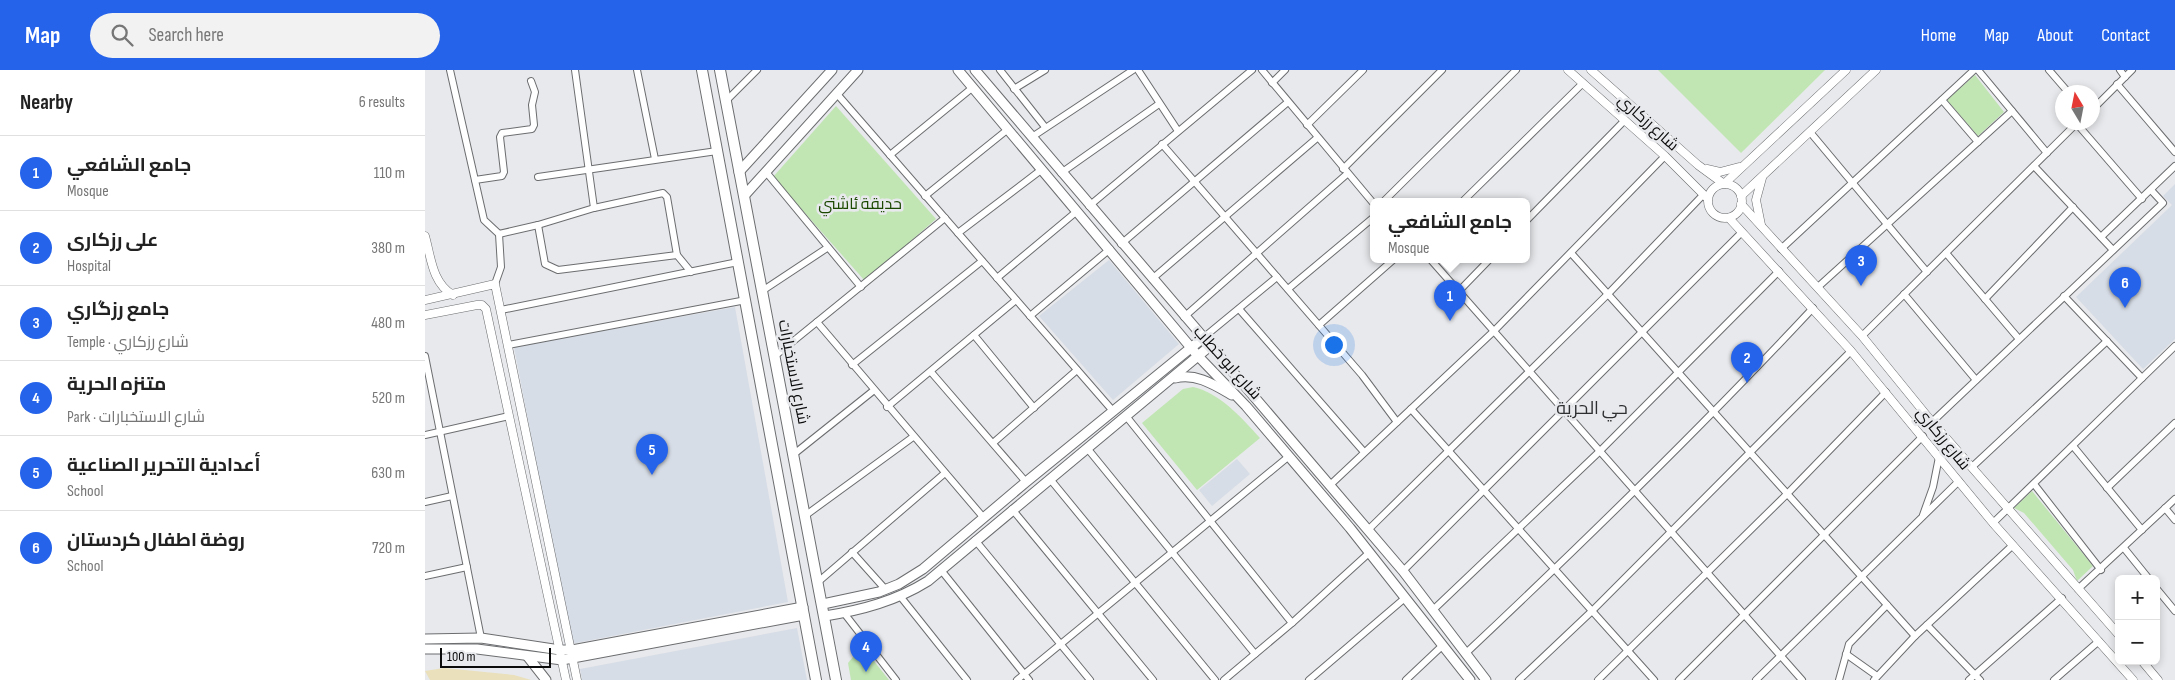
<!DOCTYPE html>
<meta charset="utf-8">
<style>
body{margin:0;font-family:"Sofia Sans Condensed",Cairo,sans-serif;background:#f2f2f2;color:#222}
.controls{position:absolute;right:15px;bottom:15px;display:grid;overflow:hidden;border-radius:8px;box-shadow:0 2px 8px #0003}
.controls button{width:45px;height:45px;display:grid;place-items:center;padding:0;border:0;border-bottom:1px solid #e0e0e0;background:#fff;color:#222;font:25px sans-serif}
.compass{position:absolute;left:1630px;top:15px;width:45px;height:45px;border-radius:50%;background:#fff;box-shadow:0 2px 8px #0003;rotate:350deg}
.scale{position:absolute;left:15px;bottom:12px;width:111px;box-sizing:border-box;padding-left:5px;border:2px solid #0b0b0c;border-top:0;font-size:14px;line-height:18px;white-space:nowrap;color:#0b0b0c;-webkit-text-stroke:4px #e8e9ec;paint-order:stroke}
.you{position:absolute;left:908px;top:274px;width:18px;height:18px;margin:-12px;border:4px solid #fff;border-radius:50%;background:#1a73e8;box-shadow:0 0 0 8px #1a73e833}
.badge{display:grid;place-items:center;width:32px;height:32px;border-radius:50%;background:#2563eb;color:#fff;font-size:16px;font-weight:700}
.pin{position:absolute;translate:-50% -41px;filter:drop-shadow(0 1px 2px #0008)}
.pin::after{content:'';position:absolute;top:26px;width:18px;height:15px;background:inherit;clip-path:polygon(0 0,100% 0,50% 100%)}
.popup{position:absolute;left:945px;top:128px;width:160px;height:65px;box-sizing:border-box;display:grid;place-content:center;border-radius:8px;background:#fff;filter:drop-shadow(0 1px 4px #0005);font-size:16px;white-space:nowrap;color:#767676}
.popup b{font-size:19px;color:#222}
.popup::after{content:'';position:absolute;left:50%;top:100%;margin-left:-10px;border:10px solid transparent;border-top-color:#fff}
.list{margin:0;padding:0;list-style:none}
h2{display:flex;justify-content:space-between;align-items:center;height:65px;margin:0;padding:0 20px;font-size:21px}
h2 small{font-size:16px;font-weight:400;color:#767676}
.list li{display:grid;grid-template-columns:32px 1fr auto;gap:15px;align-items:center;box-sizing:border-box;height:75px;padding:0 20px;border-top:1px solid #e0e0e0}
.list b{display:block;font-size:19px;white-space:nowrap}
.list p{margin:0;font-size:16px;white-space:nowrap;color:#767676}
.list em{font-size:16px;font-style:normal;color:#767676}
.icon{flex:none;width:28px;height:28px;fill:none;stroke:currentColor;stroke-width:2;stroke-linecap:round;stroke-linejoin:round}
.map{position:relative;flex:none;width:1750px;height:610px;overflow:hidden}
header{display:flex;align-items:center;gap:30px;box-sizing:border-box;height:70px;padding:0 25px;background:#2563eb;color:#fff}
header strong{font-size:24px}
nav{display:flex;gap:28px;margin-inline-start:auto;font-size:18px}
.search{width:350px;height:45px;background:#f2f2f2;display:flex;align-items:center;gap:12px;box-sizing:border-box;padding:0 18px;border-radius:28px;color:#767676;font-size:19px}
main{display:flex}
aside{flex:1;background:#fff}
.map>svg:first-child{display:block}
</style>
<header>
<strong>Map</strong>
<div class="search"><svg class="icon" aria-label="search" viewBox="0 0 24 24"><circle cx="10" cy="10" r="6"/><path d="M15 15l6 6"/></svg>Search here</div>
<nav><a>Home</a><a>Map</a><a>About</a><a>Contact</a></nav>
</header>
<main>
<aside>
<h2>Nearby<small>6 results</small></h2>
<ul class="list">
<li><span class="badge">1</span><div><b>جامع الشافعي</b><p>Mosque</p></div><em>110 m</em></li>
<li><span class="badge">2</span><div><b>على رزكارى</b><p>Hospital</p></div><em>380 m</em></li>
<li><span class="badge">3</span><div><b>جامع رزگاري</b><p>Temple · شارع رزكاري</p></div><em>480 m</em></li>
<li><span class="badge">4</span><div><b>متنزه الحرية</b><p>Park · شارع الاستخبارات</p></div><em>520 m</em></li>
<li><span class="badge">5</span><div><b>أعدادية التحرير الصناعية</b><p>School</p></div><em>630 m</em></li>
<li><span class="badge">6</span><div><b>روضة اطفال كردستان</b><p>School</p></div><em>720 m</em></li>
</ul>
</aside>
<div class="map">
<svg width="1750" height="610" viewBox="0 0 1750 610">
<rect width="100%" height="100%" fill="#e8e9ec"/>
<!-- built -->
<g fill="#d7dde6">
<path d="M1750,114V269L1718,299L1651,227L1747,135L1738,126Z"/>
<path d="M684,190L754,274L688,330L614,246Z"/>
<path d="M310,237L363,532L146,574L89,277Z"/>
<path d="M812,389L825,404L787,436L774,420Z"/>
<path d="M372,558L382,610H157L155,599Z"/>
</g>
<!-- green -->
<g fill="#c1e6b3">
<path d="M1233,0H1400L1316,83Z"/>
<path d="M1550,5L1579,42L1553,66L1522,30Z"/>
<path d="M411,36L511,149L440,211L348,107Z"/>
<path d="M768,317C795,323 817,348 835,368L772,420L717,353L758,319Z"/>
<path d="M1607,421L1668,496L1652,511L1648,500L1599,443L1589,438Z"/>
<path d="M437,576L464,610H426L423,593Z"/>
</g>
<!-- sand -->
<path fill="#eae0bb" d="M19,598L89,605L106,610H5L0,601Z"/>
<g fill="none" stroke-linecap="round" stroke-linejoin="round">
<!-- minor casing -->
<g stroke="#6b6d6f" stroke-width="8">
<g id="minor">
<path d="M25,0L59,150L74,164L76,197L70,214"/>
<path d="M150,0L169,138"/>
<path d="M212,0L230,89"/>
<path d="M575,0L620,57"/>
<path d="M713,0L753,61"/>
<path d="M837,0L949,134"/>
<path d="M1553,0L1622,83"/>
<path d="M1624,0L1643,22"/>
<path d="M1695,0L1700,7"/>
<path d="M847,13L860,0"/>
<path d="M1692,14L1750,82"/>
<path d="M589,19L620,0"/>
<path d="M412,24L688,341"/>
<path d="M1517,30L1553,72"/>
<path d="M301,31L332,0"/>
<path d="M1668,39L1707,0"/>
<path d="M1652,54L1717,129"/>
<path d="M882,55L938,0"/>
<path d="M1385,62L1502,202"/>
<path d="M607,67L708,0"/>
<path d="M737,74L937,305L972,352"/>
<path d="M465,85L547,18"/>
<path d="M1609,96L1688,180"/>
<path d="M918,99L1017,0"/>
<path d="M341,102L436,217"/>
<path d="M636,103L734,34"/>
<path d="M113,107L292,81"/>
<path d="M50,110L77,106L79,102L75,67L77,63L107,59L109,55L107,35L110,22L106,11"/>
<path d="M500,126L582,60"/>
<path d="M958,132L1091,0"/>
<path d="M1037,132L1158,13"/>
<path d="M664,136L827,0"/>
<path d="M1101,151L1200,50"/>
<path d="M113,155L120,194L133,200L252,185L266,202"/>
<path d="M533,163L616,100"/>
<path d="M74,164L113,155L169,138L238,123L242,127L252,185"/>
<path d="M1676,167L1750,96"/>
<path d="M696,174L863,32"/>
<path d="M1356,179L1549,0"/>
<path d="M1146,183L1490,566"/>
<path d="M1521,183L1594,269"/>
<path d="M1006,190L1377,610"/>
<path d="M572,208L651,142"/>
<path d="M727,209L892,68"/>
<path d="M1393,217L1587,41"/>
<path d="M863,219L949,147"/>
<path d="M337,221L402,178"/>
<path d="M1034,221L1064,190"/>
<path d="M1479,224L1551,310"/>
<path d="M1639,226L1717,308"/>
<path d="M1560,229L1648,137"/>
<path d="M814,239L939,382"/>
<path d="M76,240L313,192"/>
<path d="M605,246L685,179"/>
<path d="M759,247L922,104"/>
<path d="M392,252L558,447"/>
<path d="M894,255L968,190"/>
<path d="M549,265L609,338"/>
<path d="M1437,266L1653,52"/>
<path d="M778,268L852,207"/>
<path d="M83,275L321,230"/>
<path d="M0,286L56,568"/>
<path d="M350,286L520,148"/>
<path d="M427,295L557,191"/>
<path d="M506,302L601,412"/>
<path d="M462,337L591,230"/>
<path d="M986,339L1229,610"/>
<path d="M701,346L867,553"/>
<path d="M1507,352L1738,133L1726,120"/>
<path d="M0,365L84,346"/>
<path d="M568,373L652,300"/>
<path d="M1648,376L1717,460"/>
<path d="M662,378L830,584"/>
<path d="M369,384L448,321"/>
<path d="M1547,397L1682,271"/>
<path d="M625,409L790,610"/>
<path d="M1609,414L1676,500"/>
<path d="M904,416L1069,261L1240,86"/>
<path d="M1682,418L1750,353"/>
<path d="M0,432L27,426"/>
<path d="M1740,438L1750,450"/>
<path d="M587,439L728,610"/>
<path d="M381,445L488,367"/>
<path d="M1498,445L1508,417L1514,387"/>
<path d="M1568,453L1750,276"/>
<path d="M943,460L1183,224L1278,125"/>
<path d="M550,470L665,610"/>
<path d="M1699,478L1724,509"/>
<path d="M427,482L461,520"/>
<path d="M516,500L604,610"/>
<path d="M978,501L1317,162"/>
<path d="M0,506L42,497"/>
<path d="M393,512L520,403"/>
<path d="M1731,518L1750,541"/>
<path d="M1653,519L1750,429"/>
<path d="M475,526L542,610"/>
<path d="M1008,540L1176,380L1354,201"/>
<path d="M419,543L471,610"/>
<path d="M1502,555L1555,610"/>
<path d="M1040,584C1159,472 1276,358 1388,238"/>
<path d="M1421,584L1452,606"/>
<path d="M592,610L863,387"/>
<path d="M799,610L867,553L945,482"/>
<path d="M884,610L980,528"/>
<path d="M981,610L1017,576"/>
<path d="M1094,610L1167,541L1426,281"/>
<path d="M1173,610L1362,424L1461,322"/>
<path d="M1254,610L1498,366"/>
<path d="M1331,610L1534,411"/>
<path d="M1414,610L1424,574L1462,535"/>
<path d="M1449,610L1490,566L1588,475"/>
<path d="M1544,610L1637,528"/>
<path d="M1629,610L1674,571"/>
</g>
</g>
<!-- tertiary casing -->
<g stroke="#6b6d6f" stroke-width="9">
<g id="tertiary">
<path d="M1143,0L1240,86L1283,129"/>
<path d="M1166,0L1273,95L1299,114L1421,0"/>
<path d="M1282,99L1295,102L1314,97"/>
<circle cx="1300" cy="131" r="17"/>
<path d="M1316,126L1451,0"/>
<path d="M1316,134L1437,266L1507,352L1694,565"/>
<path d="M1304,148L1426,281L1568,453L1708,610"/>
<path d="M1336,155L1331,130L1337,108"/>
<path d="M0,166C6,187 7,213 28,225"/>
<path d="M0,230L70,214L152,610"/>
<path d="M0,245L52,235H57L61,239L141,610"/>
<path d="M1717,591L1733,610"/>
</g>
</g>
<!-- secondary casing -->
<g stroke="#6b6d6f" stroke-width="11">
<g id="secondary">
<path d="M533,0L773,286L821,336L925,458L1045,610"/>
<path d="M550,0L978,501L1061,610"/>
<path d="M314,102L407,0"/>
<path d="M319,126L433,0"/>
<path d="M750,308C771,303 788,314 807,325"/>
<path d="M398,534L454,522L474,514L498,499L601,412L778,268"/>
<path d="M400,546C437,540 471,531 503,511L785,276"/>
<path d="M0,569L56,568L135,580H147L378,537"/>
<path d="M0,579H52L137,590L379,545"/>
<path d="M103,587L121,610"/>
</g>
</g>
<!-- primary casing -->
<g stroke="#6b6d6f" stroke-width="12">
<g id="primary">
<path d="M277,0L391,610"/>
<path d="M295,0L411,610"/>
</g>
</g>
<!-- minor -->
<use href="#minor" stroke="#fff" stroke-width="6"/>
<!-- tertiary -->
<use href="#tertiary" stroke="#fff" stroke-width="8"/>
<!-- secondary -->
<use href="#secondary" stroke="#fff" stroke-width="9"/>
<!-- primary -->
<use href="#primary" stroke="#fff" stroke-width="10"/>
</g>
<g text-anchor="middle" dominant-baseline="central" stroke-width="5" stroke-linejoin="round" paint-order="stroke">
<!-- street labels -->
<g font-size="16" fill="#0b0b0c" stroke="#e8e9ec">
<text transform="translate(1223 53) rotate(42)">شارع رزكاري</text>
<text transform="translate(802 293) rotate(48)">شارع ابو خطاب</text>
<text transform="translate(368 302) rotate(79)">شارع الاستخبارات</text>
<text transform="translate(1518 369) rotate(51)">شارع رزكاري</text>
</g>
<!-- park labels -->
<g font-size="16" fill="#1c4901" stroke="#e8e9ec">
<text x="435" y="134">حديقة ئاشتي</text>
</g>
<!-- neighbourhood labels -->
<g font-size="18" fill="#2f3032" stroke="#e8e9ec">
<text x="1167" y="338">حي الحرية</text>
</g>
</g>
</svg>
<div class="controls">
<button>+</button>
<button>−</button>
</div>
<svg class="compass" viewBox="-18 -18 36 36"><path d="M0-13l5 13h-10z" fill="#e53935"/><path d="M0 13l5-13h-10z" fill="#767676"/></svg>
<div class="scale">100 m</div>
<div class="you"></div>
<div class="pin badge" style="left:1025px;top:251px">1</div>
<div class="popup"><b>جامع الشافعي</b>Mosque</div>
<div class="pin badge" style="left:1322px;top:313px">2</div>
<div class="pin badge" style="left:1436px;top:216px">3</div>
<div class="pin badge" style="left:441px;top:602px">4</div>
<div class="pin badge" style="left:227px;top:405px">5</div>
<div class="pin badge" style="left:1700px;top:238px">6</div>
</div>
</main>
